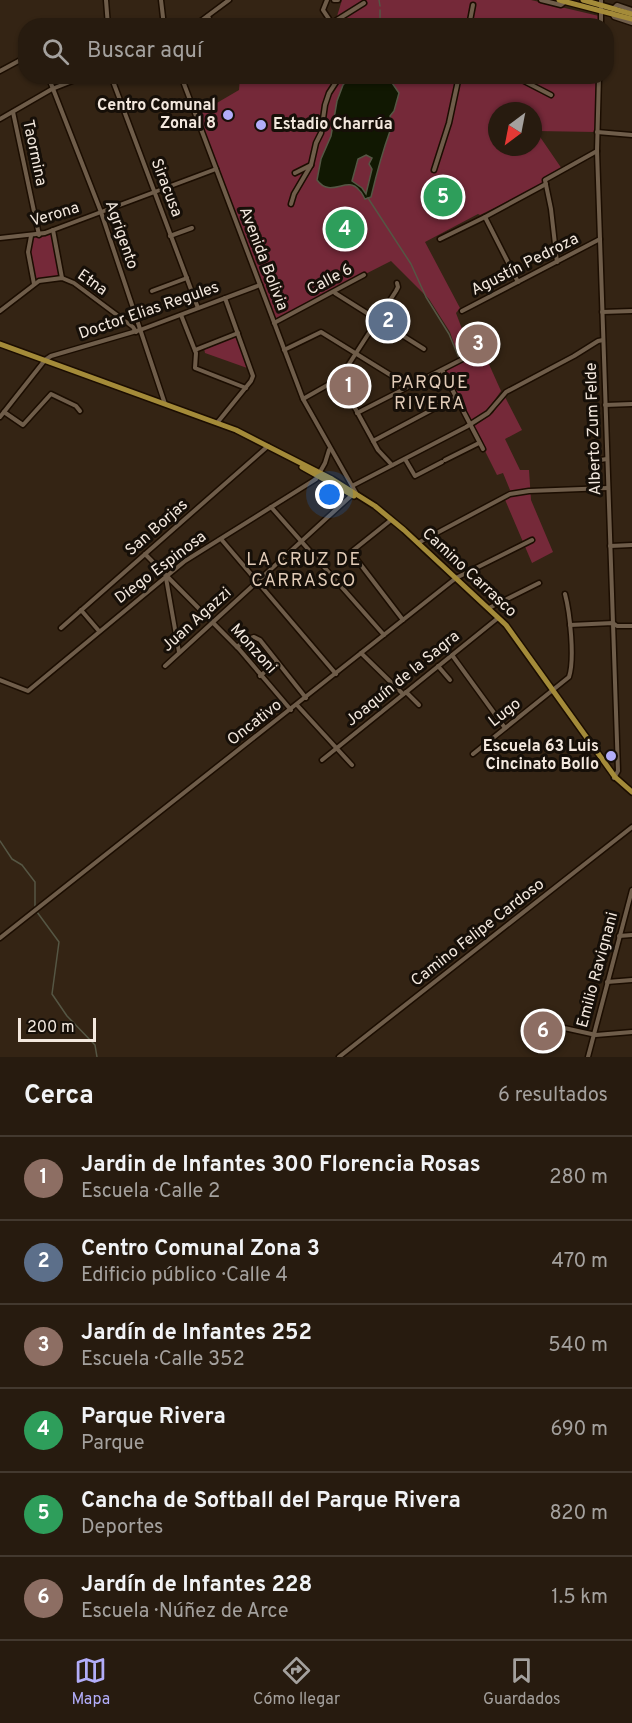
<!DOCTYPE html>
<html lang="es">
<meta charset="utf-8">
<style>
body{margin:0;font-family:Overpass,sans-serif;background:#33281d;color:#f1f3f6}
.compass{position:absolute;left:488px;top:102px;width:54px;height:54px;border-radius:50%;background:#271b0f;box-shadow:0 2px 4px #0004;rotate:212deg}
.scale{position:absolute;left:18px;bottom:15px;width:78px;box-sizing:border-box;padding-left:6px;border:3px solid #f3e8de;border-top:0;font-size:16px;line-height:21px;white-space:nowrap;color:#f3e8de;-webkit-text-stroke:4px #160f08;paint-order:stroke}
.you{position:absolute;left:330px;top:495px;width:21px;height:21px;margin:-15px;border:4px solid #fff;border-radius:50%;background:#1a73e8;box-shadow:0 0 0 9px #1a73e833}
.badge{display:grid;place-items:center;width:39px;height:39px;border-radius:50%;background:#b2adf9;color:#fff;font-size:20px;font-weight:700}
.pin{position:absolute;translate:-50% -50%;border:3px solid #fff;box-shadow:0 2px 6px #0006}
.list{margin:0;padding:0;list-style:none}
h2{display:flex;justify-content:space-between;align-items:center;height:78px;margin:0;padding:0 24px;font-size:26px}
h2 small{font-size:20px;font-weight:400;color:#a4a19e}
.list li{display:grid;grid-template-columns:39px 1fr auto;gap:18px;align-items:center;box-sizing:border-box;height:84px;padding:0 24px;border-top:2px solid #43392f}
.list b{display:block;font-size:22px;white-space:nowrap}
.list p{margin:0;font-size:20px;white-space:nowrap;color:#a4a19e}
.list em{font-size:20px;font-style:normal;color:#a4a19e}
.icon{flex:none;width:33px;height:33px;fill:none;stroke:currentColor;stroke-width:2;stroke-linecap:round;stroke-linejoin:round}
.map{position:relative;flex:none;width:632px;height:1057px;overflow:hidden}
.search{position:absolute;background:#271b0f;box-shadow:0 2px 4px #0004;left:18px;right:18px;top:18px;height:66px;display:flex;align-items:center;gap:15px;box-sizing:border-box;padding:0 21px;border-radius:24px;color:#a4a19e;font-size:22px}
.sheet{height:582px;background:#271b0f}
nav{display:flex;justify-content:space-around;align-items:center;box-sizing:border-box;height:84px;border-top:2px solid #43392f;background:#271b0f;font-size:16px;color:#a4a19e}
nav a{display:grid;justify-items:center;gap:3px}
nav .on{color:#b2adf9}
.map>svg:first-child{display:block}
</style>
<div class="map">
<svg width="632" height="1057" viewBox="0 0 632 1057">
<rect width="100%" height="100%" fill="#342414"/>
<!-- green -->
<g fill="#752939" fill-rule="evenodd">
<path d="M342,0H531L599,16L598,26H334Z"/>
<path d="M240,77H597L596,132L536,131L562,169L543,178L544,183L480,215L478,214L425,242L460,308L456,313L471,353L459,359L450,332L429,299L391,261L275,320L198,114L239,90ZM497,111H533V147H497Z"/>
<path d="M51,233L60,277L36,281L28,250L31,237Z"/>
<path d="M236,335L238,337L250,369L205,353L204,348Z"/>
<path d="M483,351L501,391L486,412L471,421L445,370Z"/>
<path d="M504,395L522,430L505,439L520,470H529L531,500L553,552L532,563L503,495L510,490L503,473L497,475L473,427L493,413Z"/>
</g>
<!-- water -->
<path fill="#111802" stroke="#555644" stroke-width="1.5" fill-rule="evenodd" d="M350,77H388L399,93L394,111L390,116L391,122L390,131C382,153 376,176 371,197L365,199C363,196 362,192 359,190C347,175 331,199 317,180L321,159L331,136L337,101L343,85ZM366,155L372,158L369,164L372,169L366,194L362,188L352,181L358,159Z"/>
<g fill="none" stroke-linecap="round" stroke-linejoin="round">
<!-- stream -->
<g stroke="#555644" stroke-width="1.5">
<path d="M379,0L380,6"/>
<path d="M380,10V26"/>
<path d="M368,198L411,264L426,297L449,334L459,358"/>
<path d="M0,841L12,859L22,865L35,882V907"/>
<path d="M37,912L59,942L52,994L67,1016L95,1045L97,1057"/>
</g>
<!-- minor casing -->
<g stroke="#1b0d01" stroke-width="7">
<g id="minor">
<path d="M106,0L108,26"/>
<path d="M161,0L164,26"/>
<path d="M327,0L323,10L333,25"/>
<path d="M334,0H338"/>
<path d="M541,0L561,5L566,1"/>
<path d="M601,0V26"/>
<path d="M614,8L617,5L632,10"/>
<path d="M612,13L614,17L632,23"/>
<path d="M208,16L212,26"/>
<path d="M332,23L364,3"/>
<path d="M194,26L229,0"/>
<path d="M469,26L473,5"/>
<path d="M0,71L26,57"/>
<path d="M48,76L101,212L165,404"/>
<path d="M111,76L198,308"/>
<path d="M181,76L303,399L356,493"/>
<path d="M475,76L520,79L551,95"/>
<path d="M599,76L597,151L618,771L614,778"/>
<path d="M13,112L39,235"/>
<path d="M0,119L52,89L85,76"/>
<path d="M597,132L632,135"/>
<path d="M434,170L449,123L459,76"/>
<path d="M295,173L311,165"/>
<path d="M291,204L294,194L311,165L316,143L321,133L325,105L329,93L340,76"/>
<path d="M485,217L518,282"/>
<path d="M53,230L62,278"/>
<path d="M31,236L28,252L34,284"/>
<path d="M170,236L192,228"/>
<path d="M0,238L45,233L216,169"/>
<path d="M440,239L485,217L546,184"/>
<path d="M557,262L551,209L545,180L597,151"/>
<path d="M152,291L187,278"/>
<path d="M335,293L424,349"/>
<path d="M0,311L39,281L62,278L74,283L133,327L136,332"/>
<path d="M462,311L600,239"/>
<path d="M602,312L632,311"/>
<path d="M181,315L196,353L195,368L246,388"/>
<path d="M274,323L364,275"/>
<path d="M468,342L474,354"/>
<path d="M195,350L238,333"/>
<path d="M284,350L321,332L397,379L403,388"/>
<path d="M442,370L483,449"/>
<path d="M339,379L378,450L392,465"/>
<path d="M303,399L340,378L396,291L398,287L397,283"/>
<path d="M605,405L632,404"/>
<path d="M4,412L23,425L51,394L76,406L80,411"/>
<path d="M357,413L492,344"/>
<path d="M0,417L45,360L51,356L140,330L260,285"/>
<path d="M217,423L251,381L253,376L225,298"/>
<path d="M373,441L456,397"/>
<path d="M405,459L415,476L442,462"/>
<path d="M445,460L479,443"/>
<path d="M600,460L607,459"/>
<path d="M352,486L466,427L488,413L506,392L574,356L598,341L603,340"/>
<path d="M271,507L384,635"/>
<path d="M391,520L351,552L403,620"/>
<path d="M221,539L336,674"/>
<path d="M418,543L510,494L529,491L608,488"/>
<path d="M610,546L632,545"/>
<path d="M145,554L239,649L291,710"/>
<path d="M166,578L179,652"/>
<path d="M489,608L539,583"/>
<path d="M81,610L99,631"/>
<path d="M570,625L613,623L617,626H632"/>
<path d="M61,628L268,446"/>
<path d="M237,647L245,640L254,637L260,640L306,698"/>
<path d="M361,653L403,694"/>
<path d="M452,655L505,728"/>
<path d="M165,666L352,495"/>
<path d="M438,666L450,680"/>
<path d="M260,676L277,662"/>
<path d="M0,680L28,691L185,561L316,479L325,463L329,450"/>
<path d="M406,692L419,705"/>
<path d="M297,705L352,765"/>
<path d="M473,754L569,677C575,659 570,613 565,594"/>
<path d="M322,760L498,618"/>
<path d="M619,936L632,935"/>
<path d="M0,938L456,578L532,540"/>
<path d="M607,982L632,980"/>
<path d="M555,1026L596,1035L632,1032"/>
<path d="M339,1057L632,827"/>
<path d="M588,1057L632,890"/>
</g>
</g>
<!-- major casing -->
<g stroke="#1b0d01" stroke-width="8">
<g id="major">
<path d="M559,0L632,19"/>
<path d="M583,0L632,14"/>
<path d="M0,344L236,430L332,479L375,506L404,530L506,625L615,777L632,792"/>
<path d="M302,467L354,496"/>
</g>
</g>
<!-- minor -->
<use href="#minor" stroke="#6f5d4a" stroke-width="4"/>
<!-- major -->
<use href="#major" stroke="#a48b39" stroke-width="5"/>
</g>
<!-- markers -->
<g fill="#b2adf9" stroke="#160f08" stroke-width="2">
<circle cx="228" cy="115" r="6"/>
<circle cx="261" cy="125" r="6"/>
<circle cx="611" cy="756" r="6"/>
</g>
<g text-anchor="middle" dominant-baseline="central" stroke-width="6" stroke-linejoin="round" paint-order="stroke">
<!-- poi labels -->
<g font-size="16" font-weight="bold" fill="#f3e8de" stroke="#160f08" text-anchor="end">
<text x="216" y="106">Centro Comunal<tspan x="216" dy="18">Zonal 8</tspan></text>
<text x="273" y="125" text-anchor="start">Estadio Charrúa</text>
<text x="599" y="747">Escuela 63 Luis<tspan x="599" dy="18">Cincinato Bollo</tspan></text>
</g>
<!-- street labels -->
<g font-size="16" fill="#f3e8de" stroke="#160f08">
<text transform="translate(34 153) rotate(78)">Taormina</text>
<text transform="translate(166 188) rotate(69)">Siracusa</text>
<text transform="translate(55 215) rotate(-17)">Verona</text>
<text transform="translate(121 235) rotate(71)">Agrigento</text>
<text transform="translate(263 259) rotate(69)">Avenida Bolivia</text>
<text transform="translate(525 265) rotate(-27)">Agustín Pedroza</text>
<text transform="translate(330 280) rotate(-28)">Calle 6</text>
<text transform="translate(92 283) rotate(35)">Etna</text>
<text transform="translate(149 311) rotate(-19)">Doctor Elias Regules</text>
<text transform="translate(594 429) rotate(-92)">Alberto Zum Felde</text>
<text transform="translate(157 528) rotate(-41)">San Borjas</text>
<text transform="translate(161 568) rotate(-37)">Diego Espinosa</text>
<text transform="translate(469 573) rotate(43)">Camino Carrasco</text>
<text transform="translate(197 620) rotate(-42)">Juan Agazzi</text>
<text transform="translate(253 649) rotate(48)">Monzoni</text>
<text transform="translate(403 679) rotate(-39)">Joaquín de la Sagra</text>
<text transform="translate(505 713) rotate(-38)">Lugo</text>
<text transform="translate(255 723) rotate(-38)">Oncativo</text>
<text transform="translate(478 933) rotate(-38)">Camino Felipe Cardoso</text>
<text transform="translate(598 970) rotate(-75)">Emilio Ravignani</text>
</g>
<!-- neighbourhood labels -->
<g font-size="18" letter-spacing="1.5" fill="#e2ccb8" stroke="#160f08">
<text x="430" y="383">PARQUE<tspan x="430" dy="21">RIVERA</tspan></text>
<text x="304" y="560">LA CRUZ DE<tspan x="304" dy="21">CARRASCO</tspan></text>
</g>
</g>
</svg>
<svg class="compass" viewBox="-18 -18 36 36"><path d="M0-13l5 13h-10z" fill="#e53935"/><path d="M0 13l5-13h-10z" fill="#a4a19e"/></svg>
<div class="scale">200 m</div>
<div class="you"></div>
<div class="pin badge" style="left:349px;top:386px;background:#8d6e63">1</div>
<div class="pin badge" style="left:388px;top:321px;background:#5c6f8a">2</div>
<div class="pin badge" style="left:478px;top:344px;background:#8d6e63">3</div>
<div class="pin badge" style="left:345px;top:229px;background:#2e9e5b">4</div>
<div class="pin badge" style="left:443px;top:197px;background:#2e9e5b">5</div>
<div class="pin badge" style="left:543px;top:1031px;background:#8d6e63">6</div>
<div class="search"><svg class="icon" aria-label="search" viewBox="0 0 24 24"><circle cx="10" cy="10" r="6"/><path d="M15 15l6 6"/></svg>Buscar aquí</div>
</div>
<section class="sheet">
<h2>Cerca<small>6 resultados</small></h2>
<ul class="list">
<li><span class="badge" style="background:#8d6e63">1</span><div><b>Jardin de Infantes 300 Florencia Rosas</b><p>Escuela · Calle 2</p></div><em>280 m</em></li>
<li><span class="badge" style="background:#5c6f8a">2</span><div><b>Centro Comunal Zona 3</b><p>Edificio público · Calle 4</p></div><em>470 m</em></li>
<li><span class="badge" style="background:#8d6e63">3</span><div><b>Jardín de Infantes 252</b><p>Escuela · Calle 352</p></div><em>540 m</em></li>
<li><span class="badge" style="background:#2e9e5b">4</span><div><b>Parque Rivera</b><p>Parque</p></div><em>690 m</em></li>
<li><span class="badge" style="background:#2e9e5b">5</span><div><b>Cancha de Softball del Parque Rivera</b><p>Deportes</p></div><em>820 m</em></li>
<li><span class="badge" style="background:#8d6e63">6</span><div><b>Jardín de Infantes 228</b><p>Escuela · Núñez de Arce</p></div><em>1.5 km</em></li>
</ul>
</section>
<nav>
<a class="on"><svg class="icon" aria-label="map" viewBox="0 0 24 24"><path d="M3 6l6-2 6 2 6-2v14l-6 2-6-2-6 2zM9 4v14M15 6v14"/></svg>Mapa</a>
<a><svg class="icon" aria-label="directions" viewBox="0 0 24 24"><path d="M12 3l9 9-9 9-9-9zM9 14v-3h6M13 9l2 2-2 2"/></svg>Cómo llegar</a>
<a><svg class="icon" aria-label="saved" viewBox="0 0 24 24"><path d="M7 4h10v16l-5-4-5 4z"/></svg>Guardados</a>
</nav>
